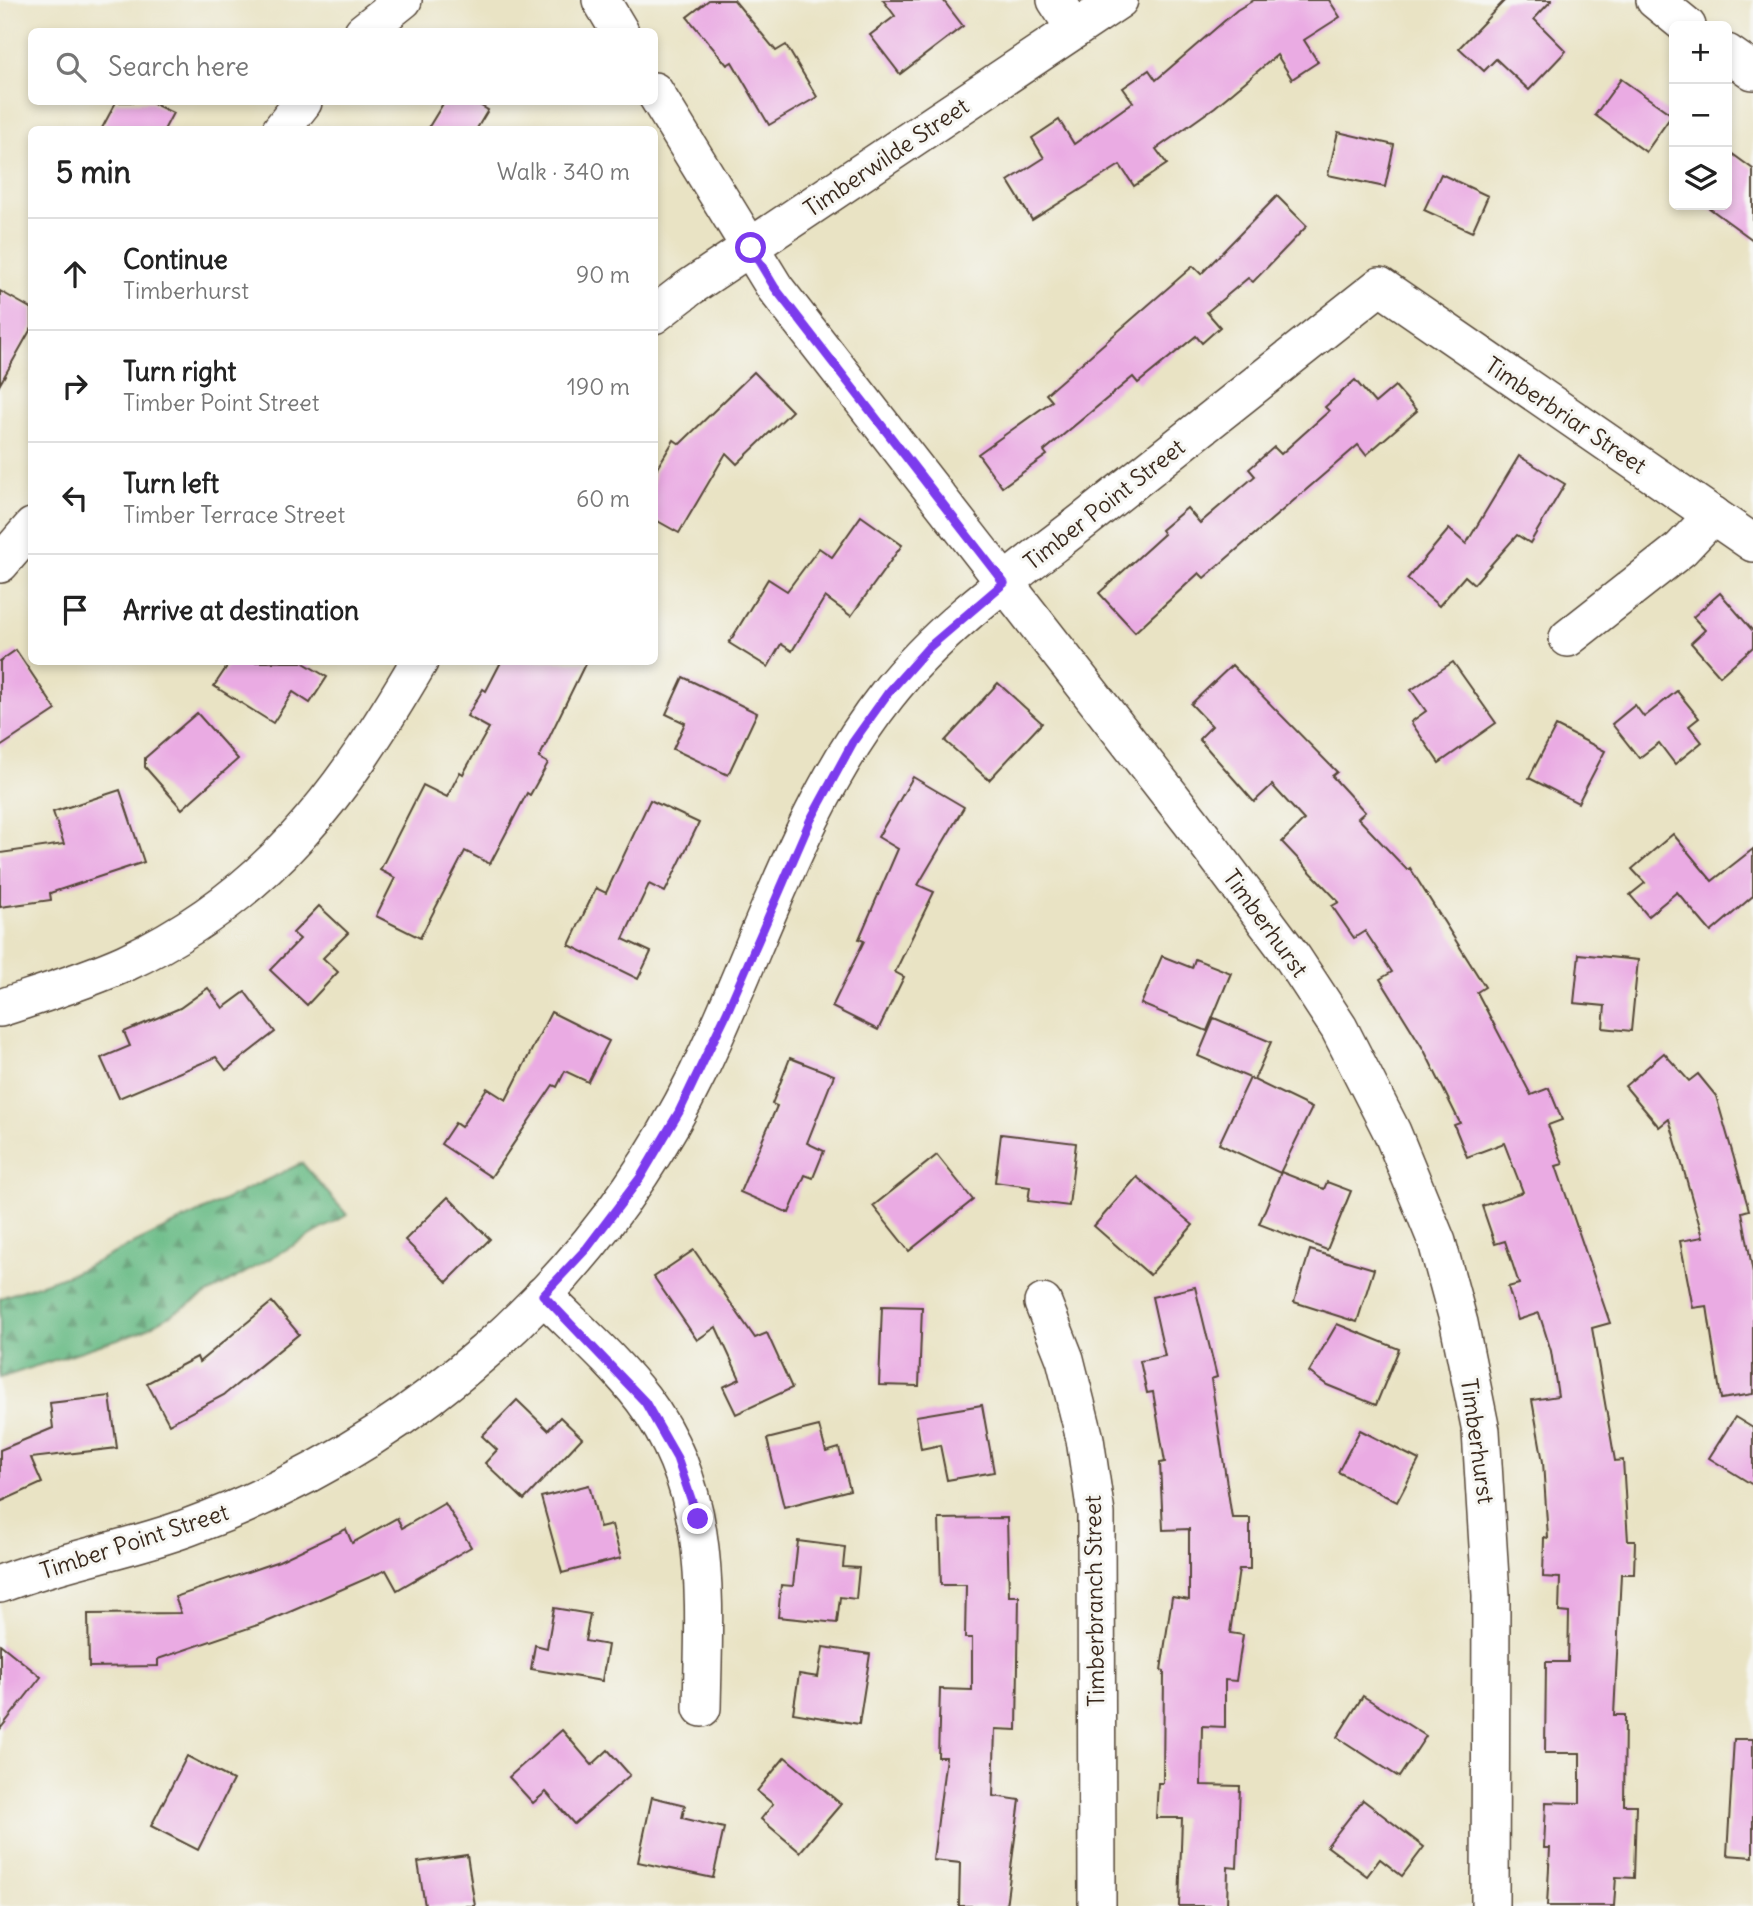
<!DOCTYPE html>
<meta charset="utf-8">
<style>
body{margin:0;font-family:Delius,sans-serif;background:#f2f2f2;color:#222}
.controls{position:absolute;right:21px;top:21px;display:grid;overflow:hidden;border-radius:10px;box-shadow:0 4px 10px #0003}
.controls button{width:63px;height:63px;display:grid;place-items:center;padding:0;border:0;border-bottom:2px solid #e0e0e0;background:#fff;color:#222;font:35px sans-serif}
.stop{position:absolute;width:21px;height:21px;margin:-16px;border:5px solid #7c3aed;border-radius:50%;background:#fff}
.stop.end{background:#7c3aed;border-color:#fff;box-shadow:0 2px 7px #0008}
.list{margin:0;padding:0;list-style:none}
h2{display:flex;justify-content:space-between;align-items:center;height:91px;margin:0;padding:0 28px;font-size:30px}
h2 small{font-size:23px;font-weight:400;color:#767676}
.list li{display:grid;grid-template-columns:46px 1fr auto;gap:21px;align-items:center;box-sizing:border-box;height:112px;padding:0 28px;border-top:2px solid #e0e0e0}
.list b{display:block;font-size:26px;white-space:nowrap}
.list p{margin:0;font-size:23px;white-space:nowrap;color:#767676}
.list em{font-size:23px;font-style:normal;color:#767676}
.icon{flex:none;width:38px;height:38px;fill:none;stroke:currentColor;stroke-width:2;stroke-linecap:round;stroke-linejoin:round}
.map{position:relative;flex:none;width:1753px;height:1906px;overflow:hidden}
.search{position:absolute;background:#fff;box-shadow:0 4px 10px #0003;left:28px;top:28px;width:630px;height:77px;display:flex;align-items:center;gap:18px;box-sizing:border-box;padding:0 24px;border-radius:10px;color:#767676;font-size:26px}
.panel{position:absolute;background:#fff;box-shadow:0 4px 10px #0003;left:28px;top:126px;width:630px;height:539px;border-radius:10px}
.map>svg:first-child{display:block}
</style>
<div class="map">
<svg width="1753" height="1906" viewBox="0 0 1753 1906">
<defs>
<pattern id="forest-firs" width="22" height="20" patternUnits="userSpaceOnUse" patternTransform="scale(1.75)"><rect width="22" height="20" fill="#69bb86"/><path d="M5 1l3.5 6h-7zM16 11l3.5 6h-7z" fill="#58986d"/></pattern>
</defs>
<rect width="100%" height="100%" fill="#f6f6f2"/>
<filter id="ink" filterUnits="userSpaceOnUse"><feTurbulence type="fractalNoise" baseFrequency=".0143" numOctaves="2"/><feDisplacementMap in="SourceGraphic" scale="14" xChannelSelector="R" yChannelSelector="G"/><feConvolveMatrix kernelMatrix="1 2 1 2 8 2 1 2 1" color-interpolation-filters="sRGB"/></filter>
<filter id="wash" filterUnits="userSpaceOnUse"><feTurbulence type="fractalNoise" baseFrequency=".00686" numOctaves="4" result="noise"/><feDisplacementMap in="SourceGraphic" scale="28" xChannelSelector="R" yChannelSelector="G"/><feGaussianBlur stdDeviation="1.57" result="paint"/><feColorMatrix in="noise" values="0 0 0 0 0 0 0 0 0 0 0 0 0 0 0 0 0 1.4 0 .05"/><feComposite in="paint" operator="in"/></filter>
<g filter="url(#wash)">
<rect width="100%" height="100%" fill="#e9e3c4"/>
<!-- forest -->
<path fill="url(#forest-firs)" stroke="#527252" stroke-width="2" d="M302,1163L347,1215L142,1331L0,1378V1298L73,1273Z"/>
<g id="blocks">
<!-- building -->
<g fill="#eaabe3">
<path d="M709,0H734L776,51L786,45L817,97L769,125L732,62L727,65L687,17Z"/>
<path d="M883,0H943L963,26L900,74L870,35L895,16Z"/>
<path d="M1254,0H1329L1340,17L1304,40L1318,62L1292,79L1277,55L1215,107L1156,149L1167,164L1134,186L1120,165L1032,220L1008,181L1044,158L1032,138L1059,120L1074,144L1133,102L1123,88L1149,70L1156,80L1237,10Z"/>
<path d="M1505,0H1552L1534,19L1566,51L1529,90L1496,59L1484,71L1459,48Z"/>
<path d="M1621,79L1672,115L1646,152L1595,115Z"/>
<path d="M116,102H150L173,113L164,130H101Z"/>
<path d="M444,102H474L488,110L476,130H427Z"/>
<path d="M1338,132L1394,145L1385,187L1328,175Z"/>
<path d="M1727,150L1753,169V240L1705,205H1727Z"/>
<path d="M1441,174L1488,196L1472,232L1424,210Z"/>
<path d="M1277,196L1307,226L1253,282L1248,278L1207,312L1220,327L1202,343L1196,336L1138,383L1133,377L1044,451L1047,455L1002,487L978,454L1052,401L1046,394L1193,266L1201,274Z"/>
<path d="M0,291L32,309V327L0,384Z"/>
<path d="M754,372L792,411L737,464L726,453L679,533L654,519V473L674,440L680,444Z"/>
<path d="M1355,380L1375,403L1395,386L1417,411L1366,455L1358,445L1204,578L1199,573L1135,632L1099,593L1164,534L1161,530L1187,508L1200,523L1255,476L1249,469L1274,447L1281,454L1329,411L1325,407Z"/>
<path d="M1519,456L1565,484L1530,543L1517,535L1474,584L1465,576L1439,606L1407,579L1449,529L1466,544Z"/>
<path d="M861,516L902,545L851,616L825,597L792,651L781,644L768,667L729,643L768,579L787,591L819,548L832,557Z"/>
<path d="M1720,593L1753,631V647L1720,676L1691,643L1705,630L1693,617Z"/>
<path d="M16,650L56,710L0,747V661Z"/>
<path d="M230,662H302L327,677L310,703L293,692L273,723L214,686Z"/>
<path d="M501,662H586L539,758L548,763L530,795L527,793L490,864L465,851L420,938L376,916L395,878L380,870L423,785L447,797L460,772L463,774L489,728L467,716L483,689L486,691Z"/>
<path d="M1453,662L1496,723L1439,763L1411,722L1426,711L1411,690Z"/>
<path d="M1232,665L1337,772L1332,776L1365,812L1358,818L1407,870L1410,868L1485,987L1477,992L1531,1095L1549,1088L1562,1120L1548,1125L1563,1164L1556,1166L1610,1323L1592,1328L1615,1461L1623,1460L1628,1541H1635L1634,1574H1621L1614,1715H1625L1624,1805H1636L1634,1878L1616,1877L1614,1906H1547L1550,1848H1544L1546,1802L1580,1803V1753H1545L1546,1662H1568L1569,1613L1559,1612L1560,1578L1543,1577L1544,1537L1548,1538L1543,1462L1532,1400L1558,1396L1551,1351L1539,1313L1518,1320L1508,1287L1519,1284L1505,1241L1495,1244L1482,1206L1523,1192L1504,1143L1467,1157L1454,1125L1460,1123L1424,1050L1380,979L1392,972L1365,931L1354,938L1332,906L1339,902L1282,842L1304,820L1272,785L1254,802L1199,739L1212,726L1191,704Z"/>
<path d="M683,677L757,713L728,775L673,749L685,723L666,714Z"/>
<path d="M998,683L1042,723L989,780L945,741Z"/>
<path d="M1677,691L1699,718L1689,726L1702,742L1675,764L1659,743L1639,758L1612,724L1635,705L1644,717Z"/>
<path d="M197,713L238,759L182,809L145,767V758Z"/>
<path d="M1556,726L1605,751L1578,803L1529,778Z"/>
<path d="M913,777L964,807L918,885L934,892L895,972L904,977L878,1030L832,1007L864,941L859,939L898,849L878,837Z"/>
<path d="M120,790L144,862L50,893L51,900L0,907V853L64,844L53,812Z"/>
<path d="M650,800L699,823L665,892L649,884L623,939L651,952L638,979L569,945L596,888L606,893Z"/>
<path d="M1673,834L1712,881L1753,849V896L1711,932L1677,892L1648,916L1630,895L1645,883L1632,869Z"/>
<path d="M319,906L348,933L323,958L338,972L307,1005L270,970L300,939L293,933Z"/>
<path d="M1579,954L1638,960L1631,1031L1603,1028L1605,1006L1574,1003Z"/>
<path d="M1162,956L1192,968L1195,959L1231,973L1207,1031L1141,1004Z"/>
<path d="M208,988L223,1008L245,992L275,1032L226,1070L216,1057L119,1098L101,1058L130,1046L124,1032L180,1008Z"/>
<path d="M551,1012L609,1041L588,1082L565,1071L557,1087L553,1085L491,1177L441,1144L455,1123L461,1127L487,1088L506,1100Z"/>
<path d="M1214,1018L1271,1042L1254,1080L1250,1078L1312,1108L1280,1173L1219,1144L1250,1078L1198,1056Z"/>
<path d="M1664,1053L1689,1081L1698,1074L1716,1096L1749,1210L1742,1212L1753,1273V1394L1721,1399L1707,1306L1693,1308L1680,1241L1703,1237L1669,1119L1659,1127L1625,1086Z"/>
<path d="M790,1058L834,1075L807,1143L824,1151L813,1178L805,1175L789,1213L740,1192L777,1106L772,1104Z"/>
<path d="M1001,1134L1076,1143L1069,1206L1028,1201L1030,1187L995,1182Z"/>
<path d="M937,1155L973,1200L909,1251L873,1206Z"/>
<path d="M1281,1172L1324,1189L1327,1182L1351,1191L1327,1250L1259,1224Z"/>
<path d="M1137,1177L1193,1225L1150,1275L1094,1226Z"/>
<path d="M448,1197L490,1239L447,1282L405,1240Z"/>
<path d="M694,1250L755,1338L767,1333L792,1388L736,1414L723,1387L740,1379L716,1327L697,1340L654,1277Z"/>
<path d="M1310,1250L1374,1269L1357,1322L1294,1302Z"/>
<path d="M1195,1287L1217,1377L1211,1379L1232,1518H1250V1569H1239L1230,1633L1243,1635L1236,1681L1225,1680V1727L1202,1726L1201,1785L1240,1786L1237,1868L1228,1867L1227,1906H1179L1182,1818H1156L1158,1783H1163L1164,1671L1161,1670L1172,1597L1189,1600V1529L1163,1530L1160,1463L1165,1462L1153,1392L1147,1393L1140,1361L1165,1356L1152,1297Z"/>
<path d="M272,1302L299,1334L224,1395L169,1424L147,1383L197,1357L199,1362Z"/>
<path d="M882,1306L922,1307L919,1386L879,1385Z"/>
<path d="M1337,1324L1399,1349L1376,1405L1327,1385L1309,1372Z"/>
<path d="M110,1396L117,1448L31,1458L42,1483L0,1502V1450L53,1428L50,1403Z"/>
<path d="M517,1400L548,1430L560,1417L582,1438L524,1500L485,1463L497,1450L482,1436Z"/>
<path d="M982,1405L994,1472L947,1480L940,1445L921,1449L916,1416Z"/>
<path d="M1735,1417L1753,1428V1485L1709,1458Z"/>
<path d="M819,1426L826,1452L839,1448L850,1490L784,1507L767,1439Z"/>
<path d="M1360,1430L1419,1460L1397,1502L1338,1472Z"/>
<path d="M589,1485L600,1528L612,1525L621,1558L562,1573L541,1497Z"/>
<path d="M445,1503L471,1547L397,1590L386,1570L269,1621L158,1659V1666L89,1667L88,1614L181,1613L175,1597L279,1561L346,1529L352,1543L397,1518L402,1528Z"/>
<path d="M1007,1518L1009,1596H1019L1017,1730L995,1729L993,1796L1020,1800L1006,1906H959L960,1863L933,1860L946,1757H938L940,1689L972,1690V1638H965L966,1585H941L939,1519Z"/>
<path d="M798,1541L845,1547L843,1567L859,1568L856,1599L840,1597L837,1623L778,1617L781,1585L793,1586Z"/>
<path d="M554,1608L590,1614L585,1641L608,1645L602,1681L531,1669L535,1645L547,1648Z"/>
<path d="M0,1644L41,1677L0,1729Z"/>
<path d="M823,1647L870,1654L859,1724L793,1713L799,1674L818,1677Z"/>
<path d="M1363,1696L1426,1736L1399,1777L1337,1737Z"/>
<path d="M562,1730L592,1765L608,1750L630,1775L574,1824L546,1792L533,1803L509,1777Z"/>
<path d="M1734,1739H1753V1857L1727,1855Z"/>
<path d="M187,1756L233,1780L198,1850L151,1826Z"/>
<path d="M785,1757L841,1804L800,1852L761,1819L773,1804L757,1791Z"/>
<path d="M652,1797L685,1805L682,1818L724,1828L713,1878L638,1862Z"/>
<path d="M1363,1800L1424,1847L1402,1876L1380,1859L1367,1876L1327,1846Z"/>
<path d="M467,1855L475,1906H425L418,1862Z"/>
</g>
</g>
</g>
<g filter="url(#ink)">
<use href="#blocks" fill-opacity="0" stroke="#554637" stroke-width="2"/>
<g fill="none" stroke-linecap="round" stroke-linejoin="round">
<!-- minor casing -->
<g stroke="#554637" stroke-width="40">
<g id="minor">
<path d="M601,0L620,32"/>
<path d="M1056,0L1075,29"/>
<path d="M1655,0L1687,26"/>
<path d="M363,32L403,0"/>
<path d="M1727,53L1753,71"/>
<path d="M654,91L775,288L1191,822L1293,958L1339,1028L1392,1132L1437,1242L1459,1323L1481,1431L1491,1595L1490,1906"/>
<path d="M281,130L303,102"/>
<path d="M654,315L689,288L1119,0"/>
<path d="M0,564L32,527"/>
<path d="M1568,638L1681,549L1713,515"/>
<path d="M0,1008C42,994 85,981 125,963C269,895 341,795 419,662"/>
<path d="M543,1295C577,1329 614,1361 643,1399C714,1493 704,1598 702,1708"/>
<path d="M1043,1303L1065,1359L1085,1439L1096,1514L1097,1906"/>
<path d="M0,1584C61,1560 127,1550 189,1527C410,1446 594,1286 698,1073C759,947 800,805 887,695C942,625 1017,573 1086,519C1184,441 1282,364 1380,286L1753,543"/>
</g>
</g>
<!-- minor -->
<use href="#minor" stroke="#fff" stroke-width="37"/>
</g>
</g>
<g fill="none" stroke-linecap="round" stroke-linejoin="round" filter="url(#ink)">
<!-- route -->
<path stroke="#7c3aed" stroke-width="9" d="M698,1519L677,1458L645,1402L543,1295L587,1248L640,1178L679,1112L727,1012L810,821L853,742L888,693L928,648L1004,583L775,288L751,248"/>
</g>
<g text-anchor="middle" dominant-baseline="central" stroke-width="6" stroke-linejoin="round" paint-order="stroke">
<!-- street labels -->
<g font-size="23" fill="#3b2a1e" stroke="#f6f6f2">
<text transform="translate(886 157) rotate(-34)">Timberwilde Street</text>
<text transform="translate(1566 415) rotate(34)">Timberbriar Street</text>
<text transform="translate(1104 504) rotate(-38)">Timber Point Street</text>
<text transform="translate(1266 923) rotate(54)">Timberhurst</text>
<text transform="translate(1478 1441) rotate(82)">Timberhurst</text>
<text transform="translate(134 1541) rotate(-18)">Timber Point Street</text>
<text transform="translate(1094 1601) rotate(-91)">Timberbranch Street</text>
</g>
</g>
</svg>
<div class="controls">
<button>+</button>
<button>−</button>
<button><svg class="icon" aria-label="layers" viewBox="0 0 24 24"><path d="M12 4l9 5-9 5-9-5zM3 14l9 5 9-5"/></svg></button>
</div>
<div class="stop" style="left:751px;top:248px"></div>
<div class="stop end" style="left:698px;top:1519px"></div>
<div class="search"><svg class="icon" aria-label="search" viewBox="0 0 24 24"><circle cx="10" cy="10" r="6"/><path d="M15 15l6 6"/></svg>Search here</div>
<section class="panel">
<h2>5 min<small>Walk · 340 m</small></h2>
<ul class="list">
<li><svg class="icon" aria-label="ahead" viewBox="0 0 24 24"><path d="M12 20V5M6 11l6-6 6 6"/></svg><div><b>Continue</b><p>Timberhurst</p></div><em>90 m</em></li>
<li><svg class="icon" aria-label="right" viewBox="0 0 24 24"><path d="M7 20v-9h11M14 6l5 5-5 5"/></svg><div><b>Turn right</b><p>Timber Point Street</p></div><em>190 m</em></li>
<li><svg class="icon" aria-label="left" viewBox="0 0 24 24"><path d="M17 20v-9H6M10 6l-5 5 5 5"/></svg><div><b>Turn left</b><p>Timber Terrace Street</p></div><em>60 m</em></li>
<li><svg class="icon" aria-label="arrive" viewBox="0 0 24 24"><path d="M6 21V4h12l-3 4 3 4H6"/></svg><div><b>Arrive at destination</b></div></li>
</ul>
</section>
</div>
